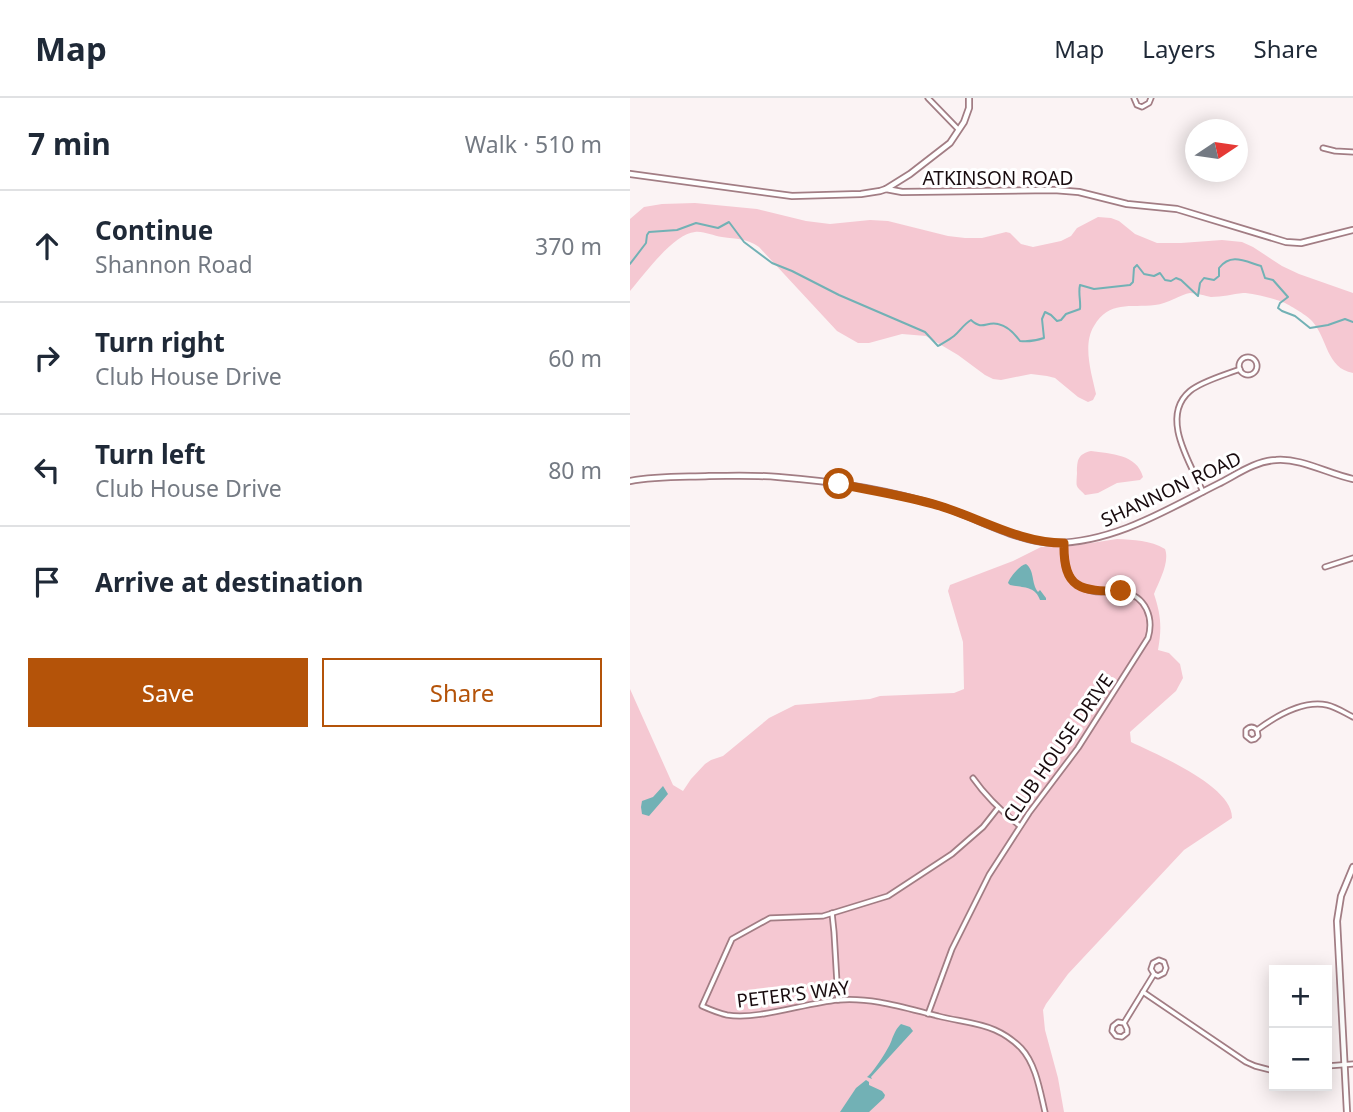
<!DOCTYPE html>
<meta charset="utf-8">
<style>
body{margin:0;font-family:"Noto Sans",sans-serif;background:#f6f6f7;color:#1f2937}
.controls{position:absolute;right:21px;bottom:21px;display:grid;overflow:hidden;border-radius:0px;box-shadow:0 4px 18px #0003}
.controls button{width:63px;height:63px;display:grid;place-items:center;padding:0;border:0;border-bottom:2px solid #e0e1e3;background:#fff;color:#1f2937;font:35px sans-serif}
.compass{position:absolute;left:555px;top:21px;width:63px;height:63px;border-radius:50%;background:#fff;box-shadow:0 4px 18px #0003;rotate:77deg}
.stop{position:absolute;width:21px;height:21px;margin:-16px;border:5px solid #b45309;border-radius:50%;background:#fff}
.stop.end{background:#b45309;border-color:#fff;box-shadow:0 2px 7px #0008}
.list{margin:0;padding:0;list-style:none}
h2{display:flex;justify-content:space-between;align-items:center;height:91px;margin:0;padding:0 28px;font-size:30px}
h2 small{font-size:23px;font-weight:400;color:#747a83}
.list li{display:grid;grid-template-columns:46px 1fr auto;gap:21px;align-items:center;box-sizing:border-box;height:112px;padding:0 28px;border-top:2px solid #e0e1e3}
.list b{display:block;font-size:26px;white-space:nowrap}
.list p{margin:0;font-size:23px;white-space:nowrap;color:#747a83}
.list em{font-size:23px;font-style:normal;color:#747a83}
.actions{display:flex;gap:14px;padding:21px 28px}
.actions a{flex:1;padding:16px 0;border:2px solid #b45309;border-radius:0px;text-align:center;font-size:24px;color:#b45309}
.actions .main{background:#b45309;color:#fff}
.icon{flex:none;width:38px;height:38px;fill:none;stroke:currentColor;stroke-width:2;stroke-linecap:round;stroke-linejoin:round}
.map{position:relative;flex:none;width:723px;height:1014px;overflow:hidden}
header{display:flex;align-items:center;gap:42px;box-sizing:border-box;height:98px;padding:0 35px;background:#fff;border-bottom:2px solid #e0e1e3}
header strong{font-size:33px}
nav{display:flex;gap:38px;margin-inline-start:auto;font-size:24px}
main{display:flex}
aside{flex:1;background:#fff}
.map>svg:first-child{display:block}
</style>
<header>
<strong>Map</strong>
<nav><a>Map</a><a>Layers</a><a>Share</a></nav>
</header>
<main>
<aside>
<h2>7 min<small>Walk · 510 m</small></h2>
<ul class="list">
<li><svg class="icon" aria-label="ahead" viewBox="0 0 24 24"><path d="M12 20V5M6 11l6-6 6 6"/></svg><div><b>Continue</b><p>Shannon Road</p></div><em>370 m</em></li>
<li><svg class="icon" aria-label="right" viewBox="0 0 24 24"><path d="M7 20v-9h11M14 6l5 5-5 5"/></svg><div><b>Turn right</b><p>Club House Drive</p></div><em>60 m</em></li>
<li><svg class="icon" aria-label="left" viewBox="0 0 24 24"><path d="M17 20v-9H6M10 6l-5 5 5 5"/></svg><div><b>Turn left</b><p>Club House Drive</p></div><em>80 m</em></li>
<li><svg class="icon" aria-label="arrive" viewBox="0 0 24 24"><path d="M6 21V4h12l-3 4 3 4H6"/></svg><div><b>Arrive at destination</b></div></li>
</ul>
<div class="actions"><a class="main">Save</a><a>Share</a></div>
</aside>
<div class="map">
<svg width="723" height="1014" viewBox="0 0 723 1014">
<rect width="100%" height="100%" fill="#fbf3f4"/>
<!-- green -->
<g fill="#f5c8d2">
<path d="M65,105L127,111L176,123L200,126L240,122L258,123L318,138L335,140H352L376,134L380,135L391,146L403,149L431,143L441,138L447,130L468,119L481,120L489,123L505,136L527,145H551L592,142L612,144L623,149L652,168L669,176L723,195V275C696,270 698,241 682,223C678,218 661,208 655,205C646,201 623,195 613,195C603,196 592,199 581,199C575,198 568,195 560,195C551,196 538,206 525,207C500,210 479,202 464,228C452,247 462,277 466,296L463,302L458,304L448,299L425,280L417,278L401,276L371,282L363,281L355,277L328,257L296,238L272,236L239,245H228L207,233L129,149C116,140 107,141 92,139C83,138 74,133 65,134C44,135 13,178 0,193V121L14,109L32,106Z"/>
<path d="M461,353C481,356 507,356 513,379L510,382L487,385L468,395L455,397C453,394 448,391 447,388C446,386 447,377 447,375C447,362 448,356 461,353Z"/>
<path d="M487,441C504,442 520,442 535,451C540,464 529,483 524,496C531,517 532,530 528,552L539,555L550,566L553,580L546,593L500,634L501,644C526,656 603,688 602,720L554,752L438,876L416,906L413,912L415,932L428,980L434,1014H0V591L43,687L53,693L61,681L75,666L81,662L93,658L139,620L165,607L240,601L250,598L324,595L334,591L333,544L318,493L320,487L383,463L411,449L442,448Z"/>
</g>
<!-- water -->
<g fill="#72b1b5">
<path d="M396,466C405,473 401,485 408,494L410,492L416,500V502H410C405,488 394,490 380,487L378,485C380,479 390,467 396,466Z"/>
<path d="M33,688L38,696L19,718L12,716L11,709L12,703L23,699Z"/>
<path d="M271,926L280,929L283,933L241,979L242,981L237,979C243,975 260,949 262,941C265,934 266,931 271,926Z"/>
<path d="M236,982L239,984V987L252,993L255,997L254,1000L239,1014H210L226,990Z"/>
</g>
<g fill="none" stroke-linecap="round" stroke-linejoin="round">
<!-- stream -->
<path stroke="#72b1b5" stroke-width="2" d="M0,166L16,145L17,137L19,134L47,132L66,125L88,130L99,124L114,144L142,165L162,173L209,197L295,234L308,248C313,245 319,242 324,238C330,233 334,226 341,222C353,233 356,223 368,226C378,228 385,236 390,243C399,244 405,243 414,240L412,221L415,214L421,217L427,223L431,222L436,216L450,211C451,203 448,195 450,187L464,191L500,187L503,184L504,170L507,167L514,176L524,178L530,175L535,182L541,183L546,180L551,182L568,198L570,185L574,180L584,182L589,178V170C601,155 614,163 631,168L635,180L643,182L658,199L650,205L648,210L652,213L665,218L680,230L698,227L715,221L723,224"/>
<!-- minor casing -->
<g stroke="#a27d84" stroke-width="7">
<g id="minor">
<path d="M298,0L328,31"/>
<path d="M504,0L507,7L512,9L519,5L521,0"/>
<path d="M693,50L705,53L723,54"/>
<circle cx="618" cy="268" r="9"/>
<path d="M573,394C561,366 529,319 560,293C572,283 595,277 610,271"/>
<path d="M695,469L723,460"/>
<path d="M627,632L628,638L625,641L621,642L616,638V632C620,628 623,628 627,632C646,618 673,602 697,607C706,609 715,615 723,619"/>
<path d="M343,680C357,700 371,713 390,728"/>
<path d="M368,710L353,729L322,756L258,798L193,818L140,820L102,841L72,908C81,912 88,915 97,917C130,922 174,905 208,902C242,899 275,910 308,918C326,923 347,924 365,932C374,936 383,942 391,950C406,966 410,993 415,1014"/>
<path d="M202,815L204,834L208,902"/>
<path d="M513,894L616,964L625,968L644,973"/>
<path d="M298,916L322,851L359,777L399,715L448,650L518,540C524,520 516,498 493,494C486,492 479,494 471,494C441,494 433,471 434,445"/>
<path d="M494,925L497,931V935L492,939L486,938L482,933L483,928L488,924L494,925L524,876L528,878L534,875L536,870L534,864L529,862L523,865L521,871L524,876"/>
<path d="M697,968L723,966"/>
</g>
</g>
<!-- tertiary casing -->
<g stroke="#a27d84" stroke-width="8">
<g id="tertiary">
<path d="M0,76L162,98L231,96L250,93L256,91L280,76L320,45L334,24L339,10V0"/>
<path d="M256,91L272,94L424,92L449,94L497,106L547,111L656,144L671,145L723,132"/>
<path d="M0,383C26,378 53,379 79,378C102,378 125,377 148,379C202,383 258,392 310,408C346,419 388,445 425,445C485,444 536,412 588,386C606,377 625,363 646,362C672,360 698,376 723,381"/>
<path d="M717,1014L707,823L711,798L723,769"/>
</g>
</g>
<!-- minor -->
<use href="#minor" stroke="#fff" stroke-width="3.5"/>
<!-- tertiary -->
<use href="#tertiary" stroke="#fff" stroke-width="4.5"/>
</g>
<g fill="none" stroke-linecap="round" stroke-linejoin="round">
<!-- route -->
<path stroke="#b45309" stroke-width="9" d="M209,386C243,393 277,398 310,408C352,421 390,445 434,445C433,492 451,493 491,493"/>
</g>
<g text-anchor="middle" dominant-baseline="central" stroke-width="6" stroke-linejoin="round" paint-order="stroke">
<!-- street labels -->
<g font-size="19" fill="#180b0e" stroke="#fff">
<text x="368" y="80">ATKINSON ROAD</text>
<text transform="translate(541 391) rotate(-25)">SHANNON ROAD</text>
<text transform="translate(428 650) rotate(-55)">CLUB HOUSE DRIVE</text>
<text transform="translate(163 896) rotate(-7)">PETER'S WAY</text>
</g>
</g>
</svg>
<div class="controls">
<button>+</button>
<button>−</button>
</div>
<svg class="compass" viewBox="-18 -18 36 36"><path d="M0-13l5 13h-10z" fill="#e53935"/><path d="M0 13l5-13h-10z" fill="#747a83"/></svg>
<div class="stop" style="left:209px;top:386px"></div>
<div class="stop end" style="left:491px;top:493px"></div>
</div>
</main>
